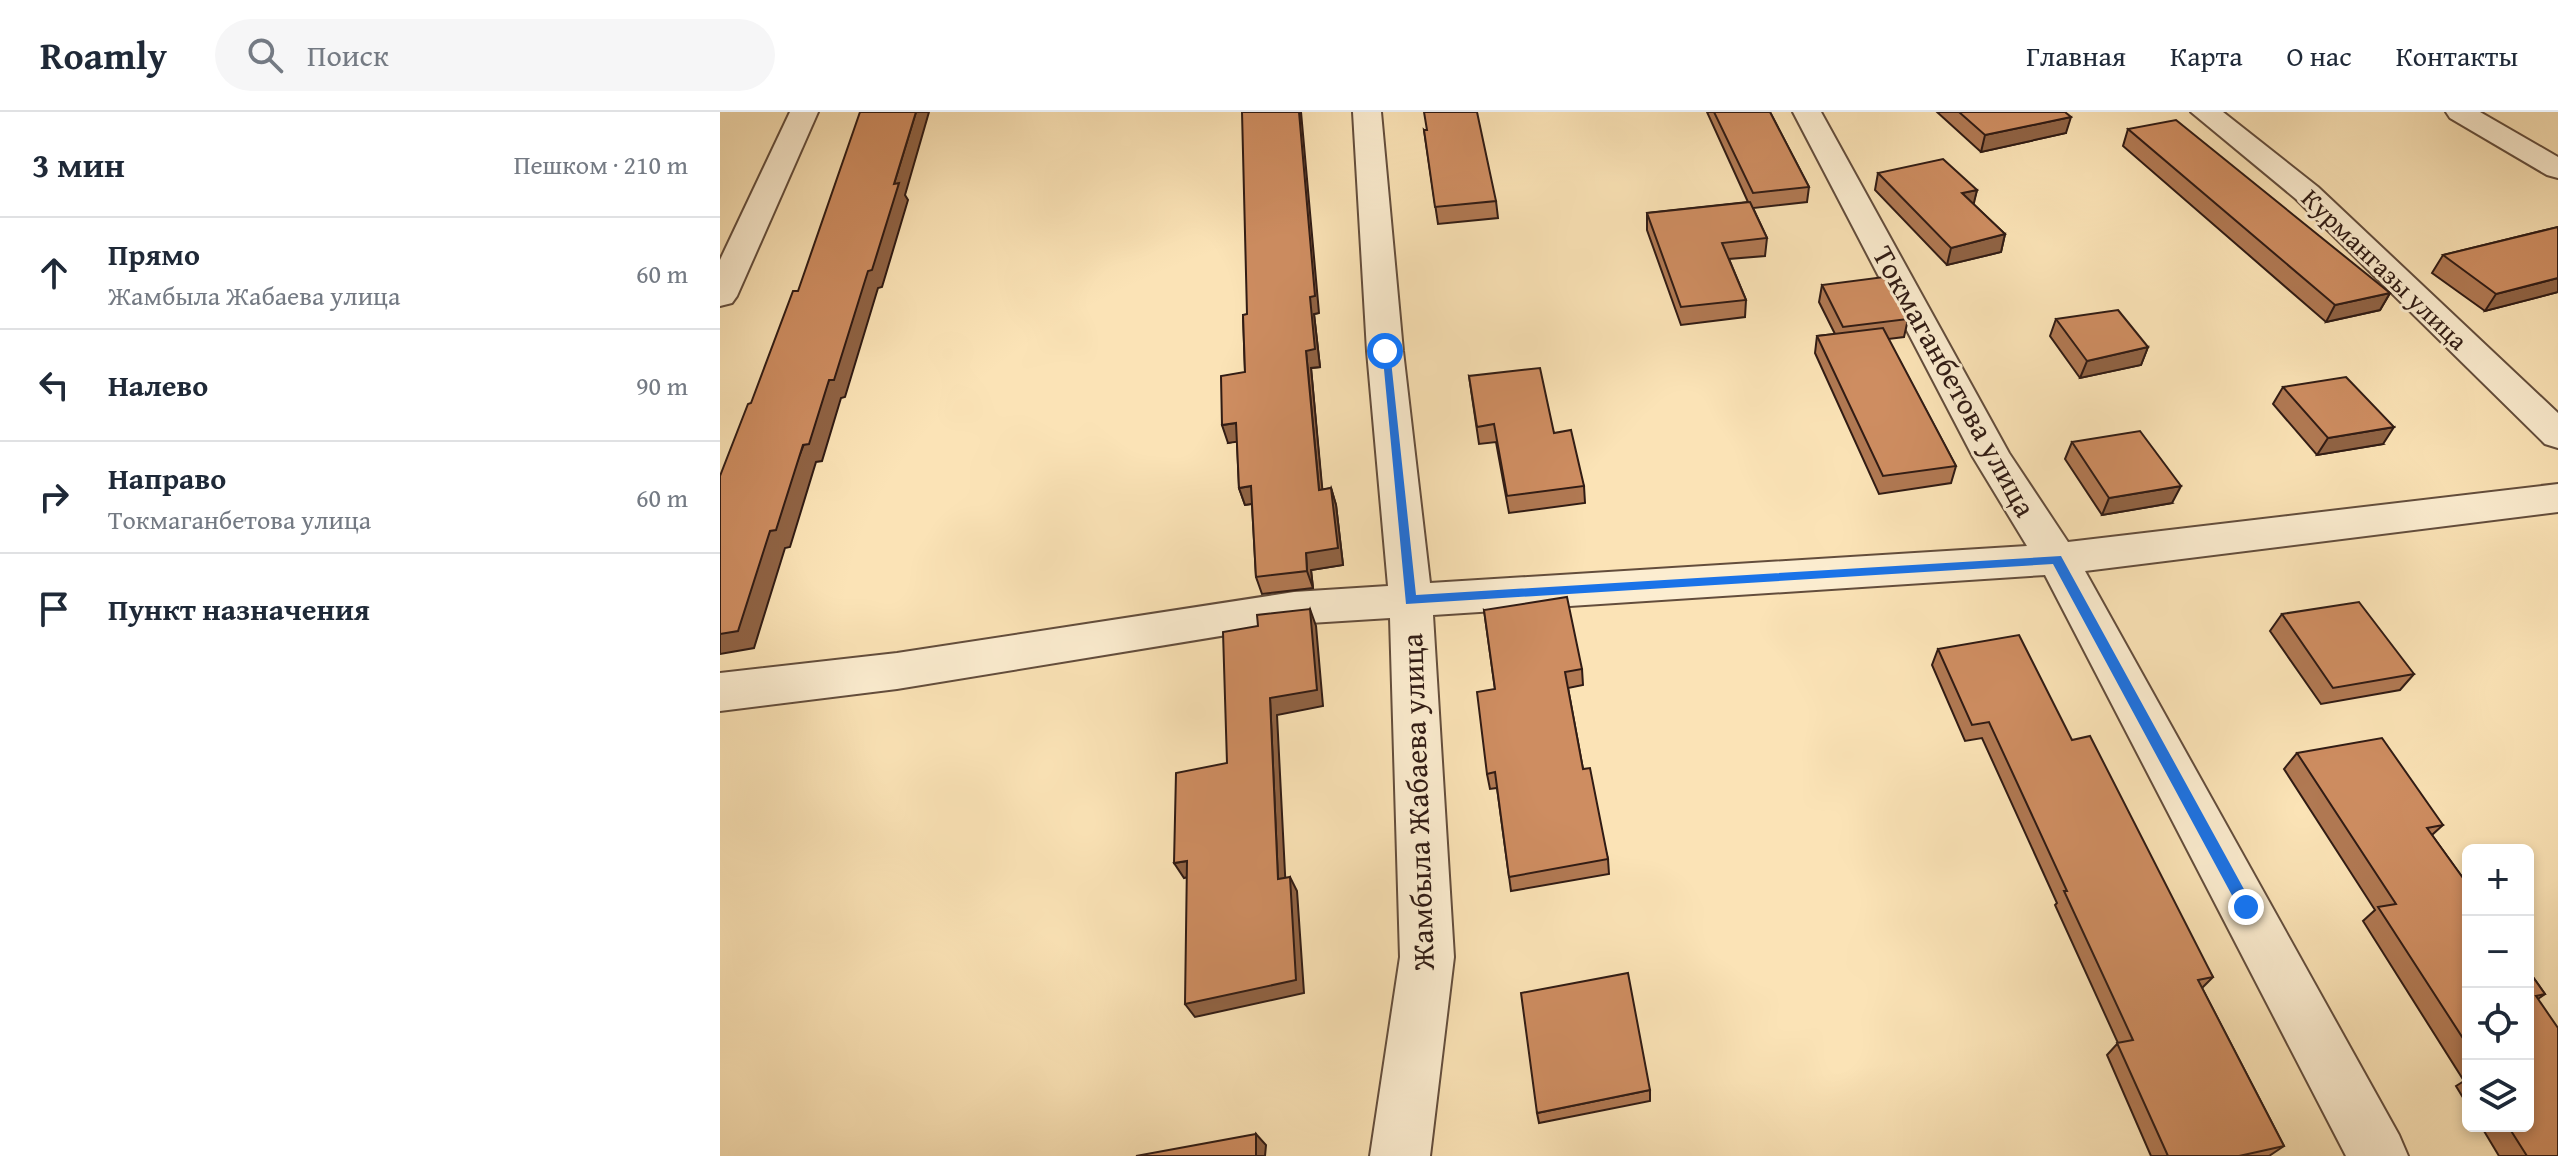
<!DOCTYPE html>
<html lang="ru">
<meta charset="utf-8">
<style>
body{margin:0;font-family:"Gentium Book Plus",serif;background:#f6f6f7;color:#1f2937}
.controls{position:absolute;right:24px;bottom:24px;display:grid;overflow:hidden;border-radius:12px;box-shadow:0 4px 12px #0003}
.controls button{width:72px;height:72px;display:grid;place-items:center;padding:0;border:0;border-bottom:2px solid #e0e1e3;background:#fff;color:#1f2937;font:40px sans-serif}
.stop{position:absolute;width:24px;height:24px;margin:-18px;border:6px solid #1a73e8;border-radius:50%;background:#fff}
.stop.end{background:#1a73e8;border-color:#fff;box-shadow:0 2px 8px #0008}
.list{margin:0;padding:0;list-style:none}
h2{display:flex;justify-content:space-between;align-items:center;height:104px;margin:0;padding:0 32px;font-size:34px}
h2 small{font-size:26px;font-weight:400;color:#747a83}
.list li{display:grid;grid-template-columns:52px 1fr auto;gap:24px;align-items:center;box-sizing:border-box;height:112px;padding:0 32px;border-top:2px solid #e0e1e3}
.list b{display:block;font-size:30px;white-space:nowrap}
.list p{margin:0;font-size:26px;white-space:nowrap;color:#747a83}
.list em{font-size:26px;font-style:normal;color:#747a83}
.icon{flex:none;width:44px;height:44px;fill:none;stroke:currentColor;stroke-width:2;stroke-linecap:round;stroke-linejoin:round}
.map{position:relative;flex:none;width:1838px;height:1044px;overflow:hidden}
header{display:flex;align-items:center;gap:48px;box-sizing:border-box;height:112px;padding:0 40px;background:#fff;border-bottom:2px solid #e0e1e3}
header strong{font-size:38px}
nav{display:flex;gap:44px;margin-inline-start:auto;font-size:28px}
.search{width:560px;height:72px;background:#f6f6f7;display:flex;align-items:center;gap:20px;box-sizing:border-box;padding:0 28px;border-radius:44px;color:#747a83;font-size:30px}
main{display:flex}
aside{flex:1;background:#fff}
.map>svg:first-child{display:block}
</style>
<header>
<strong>Roamly</strong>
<div class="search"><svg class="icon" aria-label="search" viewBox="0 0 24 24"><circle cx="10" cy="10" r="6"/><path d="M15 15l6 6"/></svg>Поиск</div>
<nav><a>Главная</a><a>Карта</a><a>О нас</a><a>Контакты</a></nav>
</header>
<main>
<aside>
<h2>3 мин<small>Пешком · 210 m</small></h2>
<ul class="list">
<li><svg class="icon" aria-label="ahead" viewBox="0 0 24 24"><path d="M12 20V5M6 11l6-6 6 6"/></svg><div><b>Прямо</b><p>Жамбыла Жабаева улица</p></div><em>60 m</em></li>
<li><svg class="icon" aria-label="left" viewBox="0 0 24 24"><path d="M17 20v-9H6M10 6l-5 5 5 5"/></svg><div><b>Налево</b></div><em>90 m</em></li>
<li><svg class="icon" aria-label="right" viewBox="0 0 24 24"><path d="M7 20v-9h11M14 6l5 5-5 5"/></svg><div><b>Направо</b><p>Токмаганбетова улица</p></div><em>60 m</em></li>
<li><svg class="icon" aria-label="arrive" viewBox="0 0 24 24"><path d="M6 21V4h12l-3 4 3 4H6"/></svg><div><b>Пункт назначения</b></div></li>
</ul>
</aside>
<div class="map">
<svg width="1838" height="1044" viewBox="0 0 1838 1044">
<rect width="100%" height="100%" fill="#fbe3b6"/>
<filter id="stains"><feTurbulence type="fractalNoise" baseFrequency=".0025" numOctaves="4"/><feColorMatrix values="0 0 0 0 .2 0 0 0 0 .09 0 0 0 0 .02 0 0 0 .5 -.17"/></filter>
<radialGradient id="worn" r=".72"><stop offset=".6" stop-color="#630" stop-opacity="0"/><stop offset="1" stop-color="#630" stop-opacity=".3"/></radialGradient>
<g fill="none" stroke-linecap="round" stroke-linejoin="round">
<!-- minor casing -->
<g stroke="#634d3c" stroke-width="4">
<g id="minor">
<path d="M70,0H98L17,184L12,191L0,194V148Z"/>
<path d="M633,0H661L683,239L710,471L1307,434L1253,345L1073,0H1101L1289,341L1348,430L1838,372V400L1365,459L1679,1023L1688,1044H1626L1325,463L713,503L734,845L710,1044H650L680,845L670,506L574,512L177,577L0,599V561L177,541L574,480L668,474L647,239Z"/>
<path d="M1471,0H1503L1598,75L1838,301V336L1825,332L1576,87Z"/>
<path d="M1726,0H1760L1838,45V66L1827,63L1730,6Z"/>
</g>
</g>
<!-- minor -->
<use href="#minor" fill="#fcedd0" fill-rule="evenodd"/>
</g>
<!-- wall -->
<g fill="#b17953" stroke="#301b14" stroke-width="2">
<path d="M987,0H1050L1089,75L1087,90L1033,96L1047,126L1045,144L1009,147L1026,188L1025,205L961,213L927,118V101L1028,90Z"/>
<path d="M1217,0H1345L1346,21L1261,40Z"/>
<path d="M1408,17L1670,181L1660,198L1606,210L1403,34Z"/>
<path d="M704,18L776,89L778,106L718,112Z"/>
<path d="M1158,61L1257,78L1253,92L1285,122L1281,140L1227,153L1155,78Z"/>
<path d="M1838,115V180L1765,199L1712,161L1723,143Z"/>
<path d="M1102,173L1188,207L1184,225L1168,227L1236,354L1231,371L1159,382L1095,241L1097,224L1115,222L1099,190Z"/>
<path d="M599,201L594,202L600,255L591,256L602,378L611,376L616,393L623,453L591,458L593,476L542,482L536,465L532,392L525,393L519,376L517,329L508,331L525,260L523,203Z"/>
<path d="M1336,207L1428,235L1421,253L1360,266L1330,224Z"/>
<path d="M749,264L834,321L864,374L865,391L789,401L776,330L759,332Z"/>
<path d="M1563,275L1663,332L1597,343L1553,292Z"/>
<path d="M1352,330L1452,391L1382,403L1345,347Z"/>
<path d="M764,498L862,557L863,573L848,576L863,657L888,747L889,762L791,779L777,676L770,677L767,662L775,577Z"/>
<path d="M1562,502L1694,562L1680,578L1601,592L1550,519Z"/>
<path d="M1218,537L1352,628L1493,865L1482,876L1564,1034L1549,1044H1431L1387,943L1398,931L1335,793L1337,791L1262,626L1245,629L1212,553Z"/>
<path d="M1577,641L1723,713L1712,723L1748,773V994L1736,974L1744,969L1643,809L1655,798L1564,657Z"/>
<path d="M1808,858L1825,882L1818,887L1838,1044H1779L1761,1014H1808Z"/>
<path d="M930,978V989L819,1011L817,1001Z"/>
</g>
<!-- shaded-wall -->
<g fill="#906344" stroke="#301b14" stroke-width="2">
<path d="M196,0H209L185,83L188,88L162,175L158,176L125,285L121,286L102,349L96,350L70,435L65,436L34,536L0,542V522L50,419L109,268L174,72Z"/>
<path d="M579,0H581L599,201L594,202L600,255L591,256L604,395L599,378L586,239L590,185Z"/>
<path d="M1351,5L1346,21L1261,40L1265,23Z"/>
<path d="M1257,78L1253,95L1242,81Z"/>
<path d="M1285,122L1281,140L1227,153L1231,136Z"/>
<path d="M1838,166V180L1765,199L1776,182Z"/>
<path d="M1670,181L1660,198L1606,210L1615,193Z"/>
<path d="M1428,235L1421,253L1360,266L1367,249Z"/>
<path d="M516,311L522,329L508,331L502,313Z"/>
<path d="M1674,315L1663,332L1597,343L1608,326Z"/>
<path d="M531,374L537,391L525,393L519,376Z"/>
<path d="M1461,374L1452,391L1382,403L1389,386Z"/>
<path d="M611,376L616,393L623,453L591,458L593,476L587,459L586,441Z"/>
<path d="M590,497L596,514L603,594L557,603L566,781L558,767L550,586Z"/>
<path d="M467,749L476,763L464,766L454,751Z"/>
<path d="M570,765L577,779L584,881L475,905L465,892Z"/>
<path d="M536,1022L546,1033L545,1044H536Z"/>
</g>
<!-- building -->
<g fill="#ce8d61" stroke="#301b14" stroke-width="2">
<path d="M140,0H196L174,72L179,71L152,158L148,159L114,268H109L89,332L83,333L56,418L50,419L18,519L0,522V364L28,292L31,291L73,179H78Z"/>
<path d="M522,0H579L595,184L590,185L595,237L586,239L599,378L611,376L618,436L586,441L587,459L536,465L531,374L519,376L516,311L502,313L501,264L525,260L523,203L527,202Z"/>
<path d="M704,0H757L776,89L715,95L704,18H707Z"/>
<path d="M994,0H1050L1089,75L1033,81Z"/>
<path d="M1239,0H1345L1351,5L1265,23Z"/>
<path d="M1456,8L1670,181L1615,193L1408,17Z"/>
<path d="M1223,47L1257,78L1242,81L1285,122L1231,136L1158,61Z"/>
<path d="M1030,90L1047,126L1002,131L1026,188L961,195L927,101Z"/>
<path d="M1838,115V166L1776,182L1723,143Z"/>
<path d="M1164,165L1188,207L1123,215L1102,173Z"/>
<path d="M1398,198L1428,235L1367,249L1336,207Z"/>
<path d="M1163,216L1236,354L1163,364L1097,224Z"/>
<path d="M820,256L834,321L851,318L864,374L787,384L774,312L757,315L749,264Z"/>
<path d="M1626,265L1674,315L1608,326L1563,275Z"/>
<path d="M1420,319L1461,374L1389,386L1352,330Z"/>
<path d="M847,485L862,557L845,560L863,657L870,656L888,747L789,765L775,660L767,662L757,580L775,577L764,498Z"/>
<path d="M1639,490L1694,562L1613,576L1562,502Z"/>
<path d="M590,497L597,578L550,586L558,767L570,765L576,868L465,892L467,749L454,751L456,661L507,651L503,520L538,514L537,503Z"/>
<path d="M1299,523L1352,628L1370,624L1493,865L1478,868L1564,1034L1519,1044H1448L1397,931L1413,928L1344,779H1347L1269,610L1252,613L1218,537Z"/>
<path d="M1662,626L1723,713L1707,716L1748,773V934L1658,795L1676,792L1577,641Z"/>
<path d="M1808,858L1825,882L1816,884L1838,916V1044H1807L1788,1014H1808Z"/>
<path d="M908,861L930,978L817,1001L801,881Z"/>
<path d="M536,1022V1044H416Z"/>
</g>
<!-- route -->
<path fill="#1a73e8" d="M662,236L670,239L696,483L1341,444L1531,790V800H1521L1333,452L686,492Z"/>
<g text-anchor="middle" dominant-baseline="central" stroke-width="6" stroke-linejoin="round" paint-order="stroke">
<!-- far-street labels -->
<g font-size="26" fill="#301b14" stroke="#fcedd0">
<text transform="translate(1665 157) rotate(44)">Курмангазы улица</text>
</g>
<!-- street labels -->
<g font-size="30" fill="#301b14" stroke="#fcedd0">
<text transform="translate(1235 269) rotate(61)">Токмаганбетова улица</text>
<text transform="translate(697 690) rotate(-92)">Жамбыла Жабаева улица</text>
</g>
</g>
<rect width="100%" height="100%" filter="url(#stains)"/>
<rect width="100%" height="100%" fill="url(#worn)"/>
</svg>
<div class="controls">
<button>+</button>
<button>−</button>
<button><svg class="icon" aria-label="locate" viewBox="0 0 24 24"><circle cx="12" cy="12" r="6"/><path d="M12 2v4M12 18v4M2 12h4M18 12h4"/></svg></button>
<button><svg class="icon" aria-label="layers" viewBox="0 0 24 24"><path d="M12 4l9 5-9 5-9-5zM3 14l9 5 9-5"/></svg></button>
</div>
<div class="stop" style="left:665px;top:239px"></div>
<div class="stop end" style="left:1526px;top:795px"></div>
</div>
</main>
